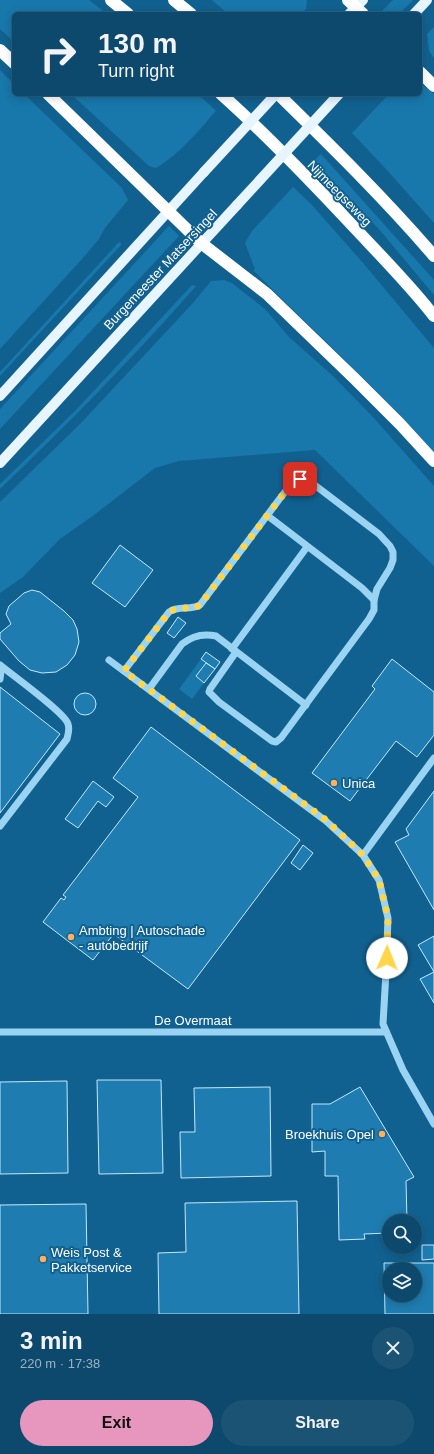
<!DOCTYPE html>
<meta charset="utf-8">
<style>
body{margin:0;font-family:Helvetica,sans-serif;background:#1b5374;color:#f1f3f6;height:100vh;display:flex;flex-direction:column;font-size:15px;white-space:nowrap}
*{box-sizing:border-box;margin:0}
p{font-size:13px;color:#9ab2c2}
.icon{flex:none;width:22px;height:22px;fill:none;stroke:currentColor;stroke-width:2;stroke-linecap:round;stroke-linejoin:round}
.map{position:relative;height:1314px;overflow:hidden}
.panel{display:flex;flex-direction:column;background:#0d496c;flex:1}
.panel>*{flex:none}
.top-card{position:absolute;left:12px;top:12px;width:410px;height:84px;border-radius:6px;box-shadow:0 2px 10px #0003,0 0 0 1px #2d617f;background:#0d496c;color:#f1f3f6;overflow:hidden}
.fabs{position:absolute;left:382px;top:1214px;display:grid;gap:8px}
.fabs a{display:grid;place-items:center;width:40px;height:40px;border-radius:50%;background:#0d496c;box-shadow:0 2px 10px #0003,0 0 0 1px #2d617f;font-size:20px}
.pin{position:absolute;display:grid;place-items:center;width:34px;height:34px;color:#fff;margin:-17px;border-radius:8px;box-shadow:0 2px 6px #0006}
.me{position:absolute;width:44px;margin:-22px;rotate:1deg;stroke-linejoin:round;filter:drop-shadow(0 0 3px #0008)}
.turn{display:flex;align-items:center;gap:14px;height:84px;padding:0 20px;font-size:18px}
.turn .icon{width:52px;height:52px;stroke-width:2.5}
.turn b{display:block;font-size:28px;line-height:34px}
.round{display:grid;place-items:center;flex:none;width:42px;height:42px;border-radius:21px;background:#1b5374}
.headline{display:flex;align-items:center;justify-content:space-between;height:68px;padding:0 20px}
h1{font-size:24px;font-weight:700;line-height:30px}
.cta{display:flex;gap:8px;margin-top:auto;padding:8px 20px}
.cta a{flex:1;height:46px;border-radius:24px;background:#e797bd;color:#111;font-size:16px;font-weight:700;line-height:46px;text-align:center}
.cta a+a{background:#1b5374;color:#f1f3f6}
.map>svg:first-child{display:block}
.green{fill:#1877ab}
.building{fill:#1e7cb0;stroke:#c3e9fd;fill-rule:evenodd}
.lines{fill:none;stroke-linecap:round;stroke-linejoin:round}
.minor{stroke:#9bd4f3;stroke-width:7}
.major{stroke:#e7f5ff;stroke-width:10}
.highway{stroke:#fff;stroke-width:12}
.major-bridge{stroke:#e7f5ff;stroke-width:10}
.route{stroke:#ffd54a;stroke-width:7;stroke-dasharray:0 12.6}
.poi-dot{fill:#ffb05d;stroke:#116190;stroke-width:1.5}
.labels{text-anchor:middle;stroke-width:4;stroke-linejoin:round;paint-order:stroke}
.street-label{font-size:13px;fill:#fff;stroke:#116190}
.poi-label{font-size:13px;fill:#fff;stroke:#116190;text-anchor:start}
</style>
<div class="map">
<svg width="434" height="1314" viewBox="0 0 434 1314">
<rect width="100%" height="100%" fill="#116190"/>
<!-- green -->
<g class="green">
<polygon points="0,0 89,0 107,14 14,14 14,42 0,29"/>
<polygon points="212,0 307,0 306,9 301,14 228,14"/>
<polygon points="393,0 413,0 399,14 382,14 380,13"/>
<polygon points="434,27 434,58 429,51 427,34"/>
<polygon points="0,70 14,84 14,94 24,94 122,188 128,200 105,228 99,239 82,259 0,349"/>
<polygon points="420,84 424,86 434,94 434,223 386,169 352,133 389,94 420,94"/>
<path d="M71,94h127l18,17c-18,20 -36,43 -60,57l-7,-2z"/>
<polygon points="321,154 434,280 434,295 378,228 311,163"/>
<path d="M293,187l18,17 53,60 70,84v104c-57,-64 -121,-121 -181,-182l2,-1 -10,-26 7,-12z"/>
<polygon points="169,226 179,236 0,429 0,409"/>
<polygon points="119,242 121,243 121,245 0,376 0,372"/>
<polygon points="224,280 232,283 265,309 289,337 332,375 373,417 434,486 434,566 315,450 179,461 155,468 94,515 60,539 23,577 0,593 0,502 81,423 193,303 211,281"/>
<path d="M192,285l4,1c-62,71 -128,138 -196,203v-5l76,-74z"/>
<polygon points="201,659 206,663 196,676 204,683 192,699 179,689"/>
</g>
<!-- building -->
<g class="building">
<polygon points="120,545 153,570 125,607 92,583"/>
<polygon points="32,590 40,592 64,611 73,620 77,629 79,642 75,655 67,665 56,672 42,673 30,670 19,661 0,639 0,633 11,624 6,614 9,606 24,593"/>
<polygon points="178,617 186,623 174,638 167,633"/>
<polygon points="206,652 220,662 215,669 201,659"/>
<polygon points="392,659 434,692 434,735 417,757 396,741 350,801 312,773 375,689 372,686"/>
<polygon points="206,663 215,669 204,683 196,676"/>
<polygon points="0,687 60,734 0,813"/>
<circle cx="85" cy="704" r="11"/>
<polygon points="151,727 300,840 188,989 111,932 110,934 112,936 93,960 43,922 61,898 64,900 66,897 63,895 138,797 113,778"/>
<polygon points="93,781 114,797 106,807 98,801 78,828 65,819"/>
<polygon points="434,791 434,910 395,842 409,835 406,829"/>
<polygon points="303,845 313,853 300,870 291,863"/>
<polygon points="434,936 434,1003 420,979 434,972 418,945"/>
<polygon points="97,1080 161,1080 163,1173 99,1174"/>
<polygon points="67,1081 68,1173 0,1174 0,1082"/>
<polygon points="270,1087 271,1176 181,1178 180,1132 195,1132 194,1088"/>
<polygon points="360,1087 414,1177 406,1181 407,1221 389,1221 389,1233 364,1234 365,1239 339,1240 338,1176 325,1176 325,1151 312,1152 312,1104 330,1104"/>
<polygon points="297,1201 299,1314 159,1314 158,1253 186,1252 185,1203"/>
<polygon points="86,1204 88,1314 0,1314 0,1205"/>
<polygon points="422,1245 434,1245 434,1259 422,1260"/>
<path d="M384,1263h50v51h-49zM389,1269h26v26h-26z"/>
</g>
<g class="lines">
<!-- minor -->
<g class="minor">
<polyline points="268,516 362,588 374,600"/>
<polyline points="232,649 307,547"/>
<polyline points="109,660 326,821 363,855 379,880 388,918 386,972 383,1024 403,1070 434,1124"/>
<path d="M0,665c12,10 65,48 68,59 2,5 0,10 -1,15l-67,87"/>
<polyline points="0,668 1,671 0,679"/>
<path d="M124,671l45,-59c10,-7 21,-1 31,-7l81,-108c5,-6 14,-20 23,-18 3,0 6,2 8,4l67,51 11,12 3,6v8l-3,8 -13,21 -3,11v10l-5,9 -88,119 -5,4 -4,-1 -53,-39 -10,-10 1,-3 26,-37"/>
<path d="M149,689l33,-45c10,-8 21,-11 34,-8l90,69"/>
<polyline points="363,855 434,758"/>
<polyline points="0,1032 386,1032"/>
</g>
<!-- major -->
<g class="major">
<polyline points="349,14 363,0"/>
<polyline points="414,14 427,0"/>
<polyline points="0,396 204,172"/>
<polyline points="0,463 237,205"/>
</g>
<!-- highway -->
<g class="highway">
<polyline points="111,0 128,14"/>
<polyline points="174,0 191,14"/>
<polyline points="348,0 363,14"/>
<polyline points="0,50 14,63"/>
<polyline points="420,72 434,86"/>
<polyline points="48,94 201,243 267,294 355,379 400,424 434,461"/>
<path d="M221,94c46,41 89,86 131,131 28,30 57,59 82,91"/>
<path d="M278,94c54,53 107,105 156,162"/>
</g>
<!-- major-bridge -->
<g class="major-bridge">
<polyline points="204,172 276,94"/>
<polyline points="237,205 339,94"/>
</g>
</g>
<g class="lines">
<!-- route -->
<path class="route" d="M300,479l-10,8 -9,10 -81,108c-10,6 -21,0 -31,7l-45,59 202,149 37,35 16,25 9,38 -1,40"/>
</g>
<!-- markers -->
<g class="poi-dot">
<circle cx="334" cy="783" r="4"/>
<circle cx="71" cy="937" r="4"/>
<circle cx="382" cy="1134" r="4"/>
<circle cx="43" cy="1259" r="4"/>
</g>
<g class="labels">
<!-- street labels -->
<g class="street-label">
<text transform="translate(340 193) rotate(46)" y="5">Nijmeegseweg</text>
<text transform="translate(160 269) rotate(-47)" y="5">Burgemeester Matsersingel</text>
<text x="193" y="1025">De Overmaat</text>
</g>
<!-- poi labels -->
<g class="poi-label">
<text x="342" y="788">Unica</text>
<text x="79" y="935">Ambting | Autoschade<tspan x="79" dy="15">- autobedrijf</tspan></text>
<text x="374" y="1139" text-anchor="end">Broekhuis Opel</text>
<text x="51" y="1257">Weis Post &amp;<tspan x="51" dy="15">Pakketservice</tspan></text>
</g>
</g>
</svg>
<div class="fabs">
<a><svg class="icon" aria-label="search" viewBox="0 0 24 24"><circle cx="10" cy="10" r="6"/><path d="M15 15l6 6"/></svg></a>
<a><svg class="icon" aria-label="layers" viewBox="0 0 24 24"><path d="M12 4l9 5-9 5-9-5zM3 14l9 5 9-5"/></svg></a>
</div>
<div class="pin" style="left:300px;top:479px;background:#d93025"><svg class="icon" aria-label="arrive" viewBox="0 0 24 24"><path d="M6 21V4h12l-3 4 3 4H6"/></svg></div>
<svg class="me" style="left:387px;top:958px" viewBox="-20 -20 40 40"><circle r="19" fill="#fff"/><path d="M0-13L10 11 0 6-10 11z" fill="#ffd54a"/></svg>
<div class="top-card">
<div class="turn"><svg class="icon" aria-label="right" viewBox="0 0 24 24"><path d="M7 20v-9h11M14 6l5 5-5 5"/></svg><div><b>130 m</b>Turn right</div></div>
</div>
</div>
<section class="panel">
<div class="headline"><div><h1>3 min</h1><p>220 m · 17:38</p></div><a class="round"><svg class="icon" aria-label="close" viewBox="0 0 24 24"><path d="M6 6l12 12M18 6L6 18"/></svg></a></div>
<div class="cta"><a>Exit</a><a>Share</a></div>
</section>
